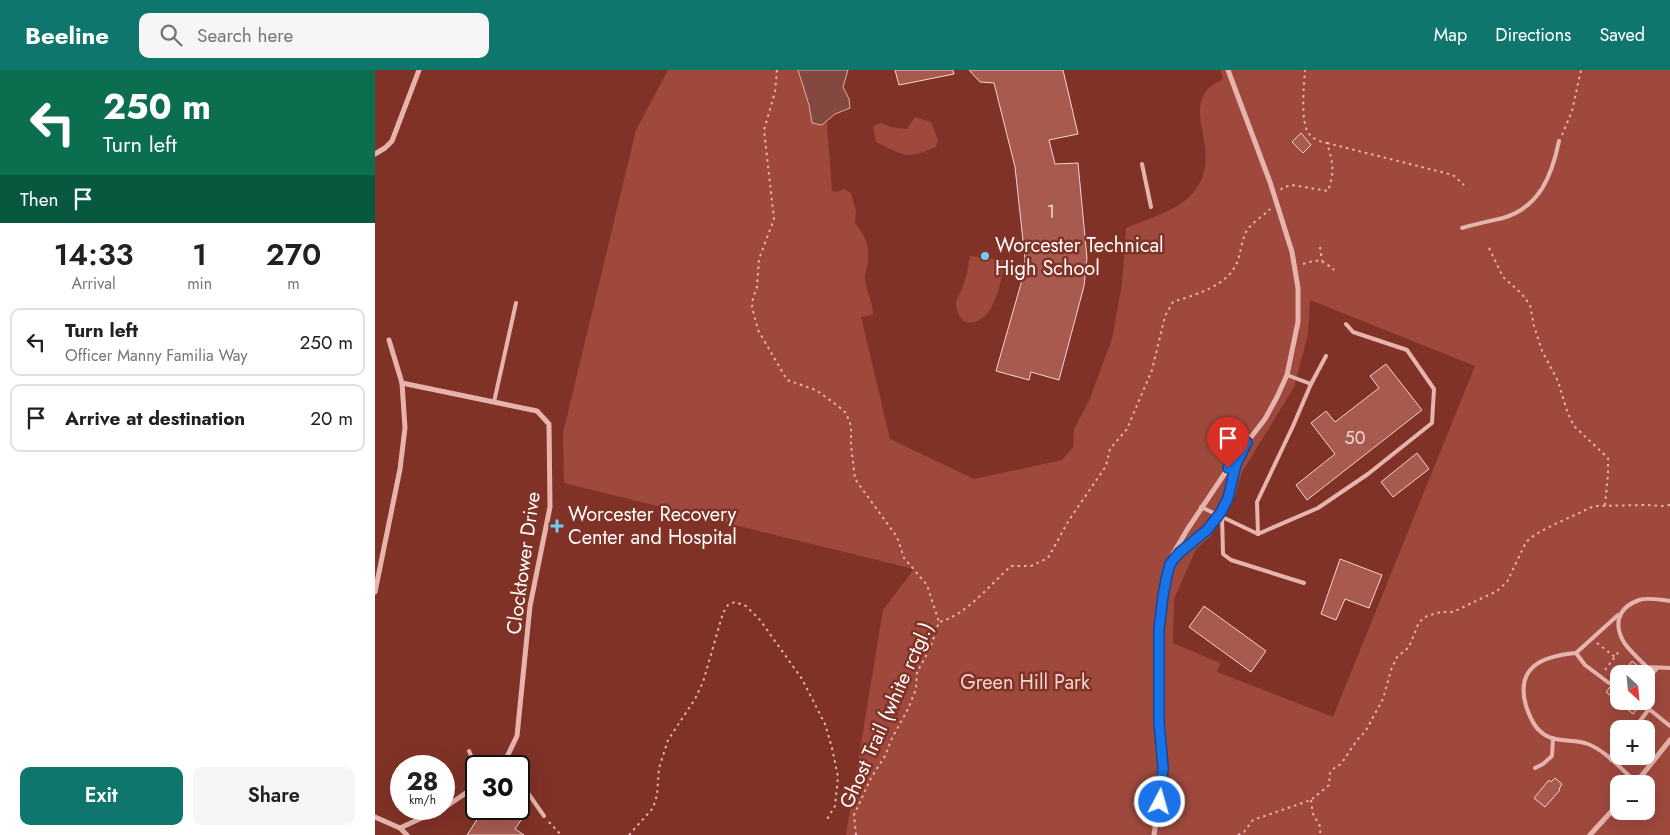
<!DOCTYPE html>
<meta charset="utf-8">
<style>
body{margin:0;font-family:Jost,sans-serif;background:#f6f6f6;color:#202124;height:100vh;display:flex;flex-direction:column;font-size:19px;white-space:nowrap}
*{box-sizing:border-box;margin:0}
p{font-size:16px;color:#757577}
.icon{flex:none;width:28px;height:28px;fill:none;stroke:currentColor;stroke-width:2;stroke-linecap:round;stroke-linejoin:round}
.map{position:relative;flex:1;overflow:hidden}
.drawer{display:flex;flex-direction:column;background:#fff;width:375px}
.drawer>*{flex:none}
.banner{background:#0b6e4f;color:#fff;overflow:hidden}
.needle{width:32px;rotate:154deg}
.tools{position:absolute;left:1235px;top:595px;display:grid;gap:10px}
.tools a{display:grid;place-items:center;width:45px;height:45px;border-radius:10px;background:#fff;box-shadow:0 5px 20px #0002;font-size:25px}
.speed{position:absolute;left:15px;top:685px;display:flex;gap:10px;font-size:25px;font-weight:700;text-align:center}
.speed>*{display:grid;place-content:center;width:65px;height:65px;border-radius:50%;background:#fff;box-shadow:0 5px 20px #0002;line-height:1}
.speed small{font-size:12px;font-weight:400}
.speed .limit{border:2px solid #111;border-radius:8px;background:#fff;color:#111}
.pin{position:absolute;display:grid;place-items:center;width:42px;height:42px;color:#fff;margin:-51px -21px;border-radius:50% 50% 50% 0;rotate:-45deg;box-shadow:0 0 5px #0007}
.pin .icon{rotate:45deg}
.me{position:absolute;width:55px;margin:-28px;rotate:6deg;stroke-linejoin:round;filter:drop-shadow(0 0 4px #0008)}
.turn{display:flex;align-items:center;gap:18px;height:105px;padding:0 20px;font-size:22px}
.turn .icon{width:65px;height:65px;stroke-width:2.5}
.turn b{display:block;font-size:35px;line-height:42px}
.then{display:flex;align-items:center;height:48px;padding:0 20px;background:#0003;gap:10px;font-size:19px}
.eta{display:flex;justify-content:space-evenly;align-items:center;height:85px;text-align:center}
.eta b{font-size:30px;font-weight:600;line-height:35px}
.cta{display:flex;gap:10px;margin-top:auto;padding:10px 20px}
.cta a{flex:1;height:58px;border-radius:10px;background:#0f766e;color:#fff;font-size:20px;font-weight:600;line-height:58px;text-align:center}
.cta a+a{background:#f6f6f6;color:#202124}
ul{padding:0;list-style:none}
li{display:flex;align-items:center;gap:15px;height:68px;margin:0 10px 8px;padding:0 10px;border:2px solid #e0e0e0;border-radius:10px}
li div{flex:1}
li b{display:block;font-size:19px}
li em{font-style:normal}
header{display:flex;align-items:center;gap:30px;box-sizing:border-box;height:70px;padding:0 25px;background:#0f766e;color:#fff}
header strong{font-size:24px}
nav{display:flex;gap:28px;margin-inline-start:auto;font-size:18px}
.search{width:350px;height:45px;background:#f6f6f6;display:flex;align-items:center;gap:12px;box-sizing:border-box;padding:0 18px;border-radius:10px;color:#757577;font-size:19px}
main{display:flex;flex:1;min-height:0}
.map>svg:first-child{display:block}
.green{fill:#9f493d;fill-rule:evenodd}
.water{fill:#834940;stroke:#e7a9a1}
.building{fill:#a95a4e;stroke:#f5d5d0}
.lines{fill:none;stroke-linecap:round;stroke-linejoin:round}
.path{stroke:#e6b4ad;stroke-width:2;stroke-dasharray:2.5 4;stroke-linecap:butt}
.lane{stroke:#e6b4ad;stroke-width:4}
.street{stroke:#e6b4ad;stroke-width:5}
.route-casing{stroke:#114b97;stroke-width:12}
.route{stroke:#1a73e8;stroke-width:9}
.poi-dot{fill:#72ccef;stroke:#813226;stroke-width:2}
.labels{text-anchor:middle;stroke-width:5;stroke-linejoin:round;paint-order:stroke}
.number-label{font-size:18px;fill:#ead6d3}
.poi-label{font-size:20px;fill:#fff;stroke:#813226;text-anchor:start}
.street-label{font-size:20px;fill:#fff;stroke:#813226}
.park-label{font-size:20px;fill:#f5d5d0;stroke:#813226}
</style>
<header>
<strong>Beeline</strong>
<div class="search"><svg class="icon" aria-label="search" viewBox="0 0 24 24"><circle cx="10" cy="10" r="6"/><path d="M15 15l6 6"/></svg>Search here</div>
<nav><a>Map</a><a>Directions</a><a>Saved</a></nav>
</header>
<main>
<section class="drawer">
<div class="banner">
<div class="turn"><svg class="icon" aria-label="left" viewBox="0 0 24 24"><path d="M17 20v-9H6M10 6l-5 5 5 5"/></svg><div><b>250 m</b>Turn left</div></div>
<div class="then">Then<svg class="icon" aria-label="arrive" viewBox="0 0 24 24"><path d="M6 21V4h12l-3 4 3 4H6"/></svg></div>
</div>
<div class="eta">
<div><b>14:33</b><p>Arrival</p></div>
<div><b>1</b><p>min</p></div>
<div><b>270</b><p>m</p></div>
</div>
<ul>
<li><svg class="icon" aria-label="left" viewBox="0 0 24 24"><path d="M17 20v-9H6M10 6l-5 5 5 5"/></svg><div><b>Turn left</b><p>Officer Manny Familia Way</p></div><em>250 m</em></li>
<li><svg class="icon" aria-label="arrive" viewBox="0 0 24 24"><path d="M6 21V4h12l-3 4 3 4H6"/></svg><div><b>Arrive at destination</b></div><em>20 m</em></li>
</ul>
<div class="cta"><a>Exit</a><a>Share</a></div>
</section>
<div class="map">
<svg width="1295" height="765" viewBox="0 0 1295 765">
<rect width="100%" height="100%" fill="#813226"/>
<!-- green -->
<g class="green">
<path d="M293,0h155l9,121 5,1 7,-3 7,4 5,18 -1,12c11,14 14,22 13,40 -1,6 -4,10 -3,16 1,12 8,23 8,35l-5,2 -7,1 29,122 84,40 88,-19 11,-13 1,-18 15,-28 23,-62 10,-55 4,-56c21,-9 49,-16 65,-33 34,-37 -4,-75 14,-102 4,-7 11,-10 18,-14l-3,-9h450v765h-824l37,-225 31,-41 -350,-86 -1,-50 73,-303zM935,230l165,66 -142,351 -116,-45 3,-9 -47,-20 1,-44 22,-50 15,-13 24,-40 7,-24 52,-85 14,-53zM1244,604h27v27h-27zM1244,659h27v27h-27zM1244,714h27v27h-27z"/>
<path d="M540,47l16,5 7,18 -2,7c-31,13 -30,9 -60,-5l-3,-16 8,-3 10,4 16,2z"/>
<path d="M595,186l33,4 1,4c-3,17 -9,54 -30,58 -3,1 -8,0 -11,-1 -14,-21 -3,-22 2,-41 3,-8 3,-16 5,-24z"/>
</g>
<!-- water -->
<polygon class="water" points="423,0 473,0 468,17 474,29 475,38 460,44 447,55 437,53 434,35"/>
<!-- building -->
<g class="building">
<polygon points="520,0 578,0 579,4 524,15"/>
<polygon points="594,0 688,0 703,64 674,70 680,94 703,93 712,188 709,216 684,310 656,302 654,310 621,301 649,203 650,189 640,97 619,13 605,12"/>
<polygon points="926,63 936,75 928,83 917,72"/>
<polygon points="1011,294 1047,340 932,430 921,415 960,384 936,353 951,341 960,352 1004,318 995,306"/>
<polygon points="1042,383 1054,399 1018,427 1006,412"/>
<polygon points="965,489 1007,505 994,538 970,529 961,550 946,544"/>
<polygon points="829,536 891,581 876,602 814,557"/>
<polygon points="1257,591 1273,604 1247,604"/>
<polygon points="1244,605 1244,631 1268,631 1258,644 1231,622"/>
<polygon points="1180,708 1187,714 1184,719 1185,720 1170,737 1159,728 1174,710 1176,712"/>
<polygon points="109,739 144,739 151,743 140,759 149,765 92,765"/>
</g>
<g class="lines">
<!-- path -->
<g class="path">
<polyline points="402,0 400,22 389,60 399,149 384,189 382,217 378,228 377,237 383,260 412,310 441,320 463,336 471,343 476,356 476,375 480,409 522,467 529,488 552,515 564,552"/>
<polyline points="1187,65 1197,41 1206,0"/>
<polyline points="952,73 1078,105 1089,115"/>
<path d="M906,120l1,-2 10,-3 36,6c7,-20 5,-28 -1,-48 -6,-1 -14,-4 -18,-9 -9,-12 -5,-49 -4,-64"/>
<polyline points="945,177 947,191"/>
<polyline points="1114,178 1128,207 1146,223 1155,235 1159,256 1167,281 1183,311 1192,341 1199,356 1233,388 1233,404 1230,436"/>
<path d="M928,194c16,-5 18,-5 31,6"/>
<polyline points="1222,573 1240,587"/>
<polyline points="1230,600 1245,580"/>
<path d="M936,730c1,5 1,12 3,16 4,7 9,11 5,19"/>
<polyline points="174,752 186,765"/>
<polyline points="254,765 278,738 282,725 284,698 293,670 320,629 328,612 348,543 353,535 360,532 371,536 385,550 427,609 450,654 457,678 463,707 460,736 451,751"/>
<path d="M481,765l-2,-20 17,-37 14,-22 7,-18 16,-29 8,-20 1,-17 13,-23 9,-27c26,-6 52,-38 72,-56h20l17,-8 21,-38 37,-54 4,-17 17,-20 25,-59 13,-54 8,-14c24,-8 56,-16 65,-42 3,-10 4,-21 9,-30 6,-8 16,-14 23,-21"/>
<polyline points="863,765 869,762 878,750 936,730 954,715 955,703 958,699 966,694 982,670 990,662 1008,629 1016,600 1022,587 1034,577 1044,552 1052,546 1066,542 1078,542 1122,521 1132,512 1151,472 1161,464 1178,455 1219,436 1272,435 1288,436 1295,435"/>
</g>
<!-- lane -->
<g class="lane">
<polyline points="767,94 776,137"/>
<path d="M1087,158c14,-4 28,-7 41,-10 37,-11 49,-43 56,-77"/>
<polyline points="912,305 936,314"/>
<polyline points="119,332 141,233"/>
<polyline points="826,437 883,464 943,438 993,404 1057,353 1059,319 1032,280 978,262 971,254"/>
<polyline points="847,445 848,484 856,490 929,513"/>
<polyline points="883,464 882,432 918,356 936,314 951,286"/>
<path d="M1295,531c-10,-1 -22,-4 -31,-1 -22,8 -26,25 -14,44 6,8 15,16 22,23l23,1"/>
<polyline points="1201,583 1243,545"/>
<polyline points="1271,612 1282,598"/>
<path d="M1234,613l-24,-18 -9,-12c-34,3 -61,14 -50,53 3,9 7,20 15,26 13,12 33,6 47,12 18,7 34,26 48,38"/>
<polyline points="1271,617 1276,623 1274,639"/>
<polyline points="1259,659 1274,639 1295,656"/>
<polyline points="94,681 101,697"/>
<polyline points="1236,690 1244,679"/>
<polyline points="1160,698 1168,694 1177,686 1178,668"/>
<polyline points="144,718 153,723 169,746"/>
</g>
<!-- street -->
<g class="street">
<polyline points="0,84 10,78 17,71 44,0"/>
<polyline points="27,313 162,341 174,354 175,437 155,536 142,666 130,691 124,696"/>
<path d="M798,491c11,-15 28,-23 40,-37 18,-21 16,-44 26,-68"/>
<polyline points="0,522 25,399 30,358 27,313 14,270"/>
<polyline points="1260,714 1295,670"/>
<polyline points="69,738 101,716"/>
<polyline points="0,747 25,758 32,765"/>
<polyline points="25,758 66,739"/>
<polyline points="779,765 788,708 784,651 785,559 792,505 798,484 812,460 862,385 890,349 902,327 912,305 923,252 923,218 917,182 895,112 853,0"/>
<polyline points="1215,765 1244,733"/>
</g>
</g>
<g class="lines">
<!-- route casing -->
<g class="route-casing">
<polyline id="route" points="785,732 788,698 784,651 784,559 788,526 792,505 795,494 804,483 832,460 846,442 853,428 861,394 872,372 853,398"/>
</g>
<!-- route -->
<use href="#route" class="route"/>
</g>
<!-- markers -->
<g class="poi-dot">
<circle cx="610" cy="186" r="5"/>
<path d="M179.5 448.5h5v5h5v5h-5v5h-5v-5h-5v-5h5z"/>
</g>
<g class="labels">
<!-- number labels -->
<g class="number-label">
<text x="676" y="148">1</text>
<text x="980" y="374">50</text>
</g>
<!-- poi labels -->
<g class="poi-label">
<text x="620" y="182">Worcester Technical<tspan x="620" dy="23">High School</tspan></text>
<text x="193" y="451">Worcester Recovery<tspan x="193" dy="23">Center and Hospital</tspan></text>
</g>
<!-- street labels -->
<g class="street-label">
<text transform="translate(148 493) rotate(-82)" y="7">Clocktower Drive</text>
<text transform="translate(511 645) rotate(-66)" y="7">Ghost Trail (white rctgl.)</text>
</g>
<!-- park labels -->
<g class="park-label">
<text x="650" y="619">Green Hill Park</text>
</g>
</g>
</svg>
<div class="tools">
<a><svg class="needle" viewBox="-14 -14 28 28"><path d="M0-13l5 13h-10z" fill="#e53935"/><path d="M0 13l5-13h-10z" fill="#757577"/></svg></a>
<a>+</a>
<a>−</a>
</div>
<div class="speed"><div>28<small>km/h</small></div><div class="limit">30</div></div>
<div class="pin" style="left:853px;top:398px;background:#d93025"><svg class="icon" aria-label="arrive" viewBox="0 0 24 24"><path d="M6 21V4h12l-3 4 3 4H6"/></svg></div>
<svg class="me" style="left:785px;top:732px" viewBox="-20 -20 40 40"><circle r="17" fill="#1a73e8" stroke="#fff" stroke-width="3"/><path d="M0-11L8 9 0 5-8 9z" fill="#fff"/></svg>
</div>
</main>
